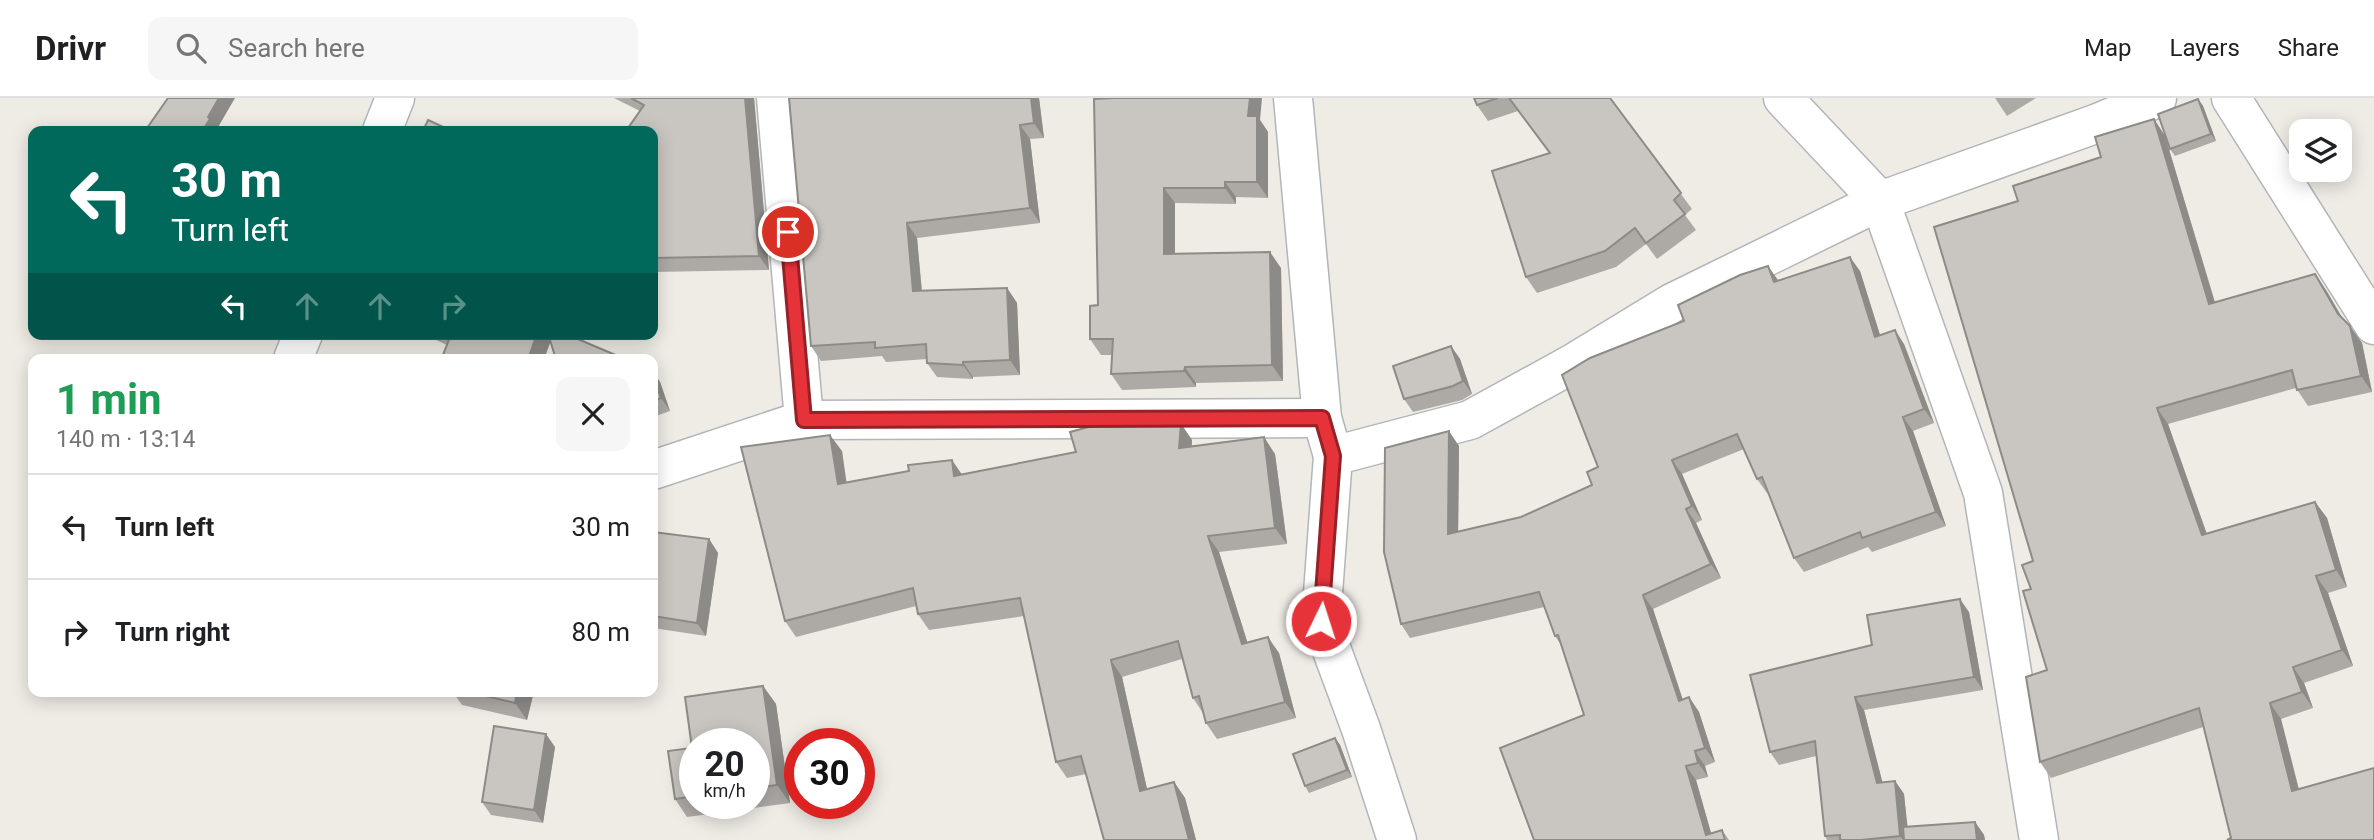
<!DOCTYPE html>
<meta charset="utf-8">
<style>
body{margin:0;font-family:Roboto,sans-serif;background:#f6f6f6;color:#202124;height:100vh;display:flex;flex-direction:column;font-size:26px;white-space:nowrap}
*{box-sizing:border-box;margin:0}
p{font-size:23px;color:#757577}
.icon{flex:none;width:38px;height:38px;fill:none;stroke:currentColor;stroke-width:2;stroke-linecap:round;stroke-linejoin:round}
.map{position:relative;flex:1;overflow:hidden}
.panel{position:absolute;left:28px;top:256px;width:630px;height:343px;display:flex;flex-direction:column;background:#fff;border-radius:14px;box-shadow:0 4px 18px #0003}
.panel>*{flex:none}
.hud{position:absolute;left:28px;top:28px;width:630px;height:214px;border-radius:14px;box-shadow:0 4px 18px #0003;background:#00695c;color:#fff;overflow:hidden}
.tools{position:absolute;left:2289px;top:21px;display:grid;gap:14px}
.tools a{display:grid;place-items:center;width:63px;height:63px;border-radius:14px;background:#fff;box-shadow:0 4px 18px #0003;font-size:35px}
.speed{position:absolute;left:679px;top:630px;display:flex;gap:14px;font-size:35px;font-weight:700;text-align:center}
.speed>*{display:grid;place-content:center;width:91px;height:91px;border-radius:50%;background:#fff;box-shadow:0 4px 18px #0003;line-height:1}
.speed small{font-size:18px;font-weight:400}
.speed .limit{border:10px solid #d22;background:#fff;color:#111}
.pin{position:absolute;display:grid;place-items:center;width:60px;height:60px;color:#fff;margin:-30px;border:4px solid #fff;border-radius:50%;box-shadow:0 2px 7px #0007}
.me{position:absolute;width:77px;margin:-38px;rotate:4deg;stroke-linejoin:round;filter:drop-shadow(0 0 5px #0008)}
.turn{display:flex;align-items:center;gap:24px;height:147px;padding:0 28px;font-size:32px}
.turn .icon{width:91px;height:91px;stroke-width:2.5}
.turn b{display:block;font-size:49px;line-height:60px}
.lanes{display:flex;align-items:center;height:66px;padding:0 28px;background:#0003;justify-content:center;gap:35px;direction:ltr}
.lanes .off{opacity:.35}
.round{display:grid;place-items:center;flex:none;width:74px;height:74px;border-radius:14px;background:#f6f6f6}
.headline{display:flex;align-items:center;justify-content:space-between;height:119px;padding:0 28px}
h1{font-size:42px;font-weight:700;line-height:52px;color:#1e9e55}
ul{padding:0;list-style:none}
li{display:flex;align-items:center;gap:21px;height:105px;padding:0 28px;border-top:2px solid #e0e0e0}
li div{flex:1}
li b{display:block;font-size:26px}
li em{font-style:normal}
header{display:flex;align-items:center;gap:42px;box-sizing:border-box;height:98px;padding:0 35px;background:#fff;border-bottom:2px solid #e0e0e0}
header strong{font-size:33px}
nav{display:flex;gap:38px;margin-inline-start:auto;font-size:24px}
.search{width:490px;height:63px;background:#f6f6f6;display:flex;align-items:center;gap:18px;box-sizing:border-box;padding:0 24px;border-radius:14px;color:#757577;font-size:26px}
.map>svg:first-child{display:block}
.lines{fill:none;stroke-linecap:round;stroke-linejoin:round}
.minor-casing{stroke:#b2b6b9;stroke-width:41}
.minor{stroke:#fff;stroke-width:38}
.wall{fill:#adaaa6;fill-rule:evenodd}
.shaded-wall{fill:#8d8b87}
.building{fill:#c9c6c1;stroke:#8d8b87;stroke-width:2}
.route-casing{stroke:#962126;stroke-width:18}
.route{stroke:#e6333a;stroke-width:12}
</style>
<header>
<strong>Drivr</strong>
<div class="search"><svg class="icon" aria-label="search" viewBox="0 0 24 24"><circle cx="10" cy="10" r="6"/><path d="M15 15l6 6"/></svg>Search here</div>
<nav><a>Map</a><a>Layers</a><a>Share</a></nav>
</header>
<div class="map">
<svg width="2374" height="742" viewBox="0 0 2374 742">
<rect width="100%" height="100%" fill="#efebe5"/>
<g class="lines">
<!-- minor casing -->
<g class="minor-casing">
<g id="minor">
<polyline points="776,0 804,322"/>
<polyline points="1293,0 1322,320 1333,358 1321,523 1361,631 1397,742"/>
<polyline points="1783,0 1880,103 1983,395 2039,742"/>
<polyline points="2231,0 2374,227"/>
<polyline points="382,33 395,0"/>
<polyline points="293,261 303,236"/>
<polyline points="1333,358 1470,322 1572,266 1672,205 1880,103 2098,25 2157,0"/>
<polyline points="653,372 804,322 1322,320"/>
</g>
</g>
<!-- minor -->
<use href="#minor" class="minor"/>
</g>
<!-- wall -->
<g class="wall">
<polygon points="614,0 754,0 769,172 653,174 653,33 640,13"/>
<polygon points="789,0 1039,0 1044,40 1030,41 1040,125 917,140 922,193 1007,190 1017,205 1020,277 973,279 973,281 937,279 927,265 927,261 886,264 882,258 821,263 811,248"/>
<polygon points="1474,0 1610,0 1692,111 1685,117 1696,132 1657,161 1646,146 1616,169 1537,195 1526,179 1549,55 1518,13 1488,23 1477,7"/>
<polygon points="1995,0 2036,0 2007,18"/>
<polygon points="1094,1 1260,22 1268,34 1268,100 1236,99 1236,106 1175,105 1175,156 1281,170 1283,283 1196,285 1196,289 1122,292 1111,276 1112,257 1101,257 1090,241 1098,207"/>
<polygon points="2198,1 2203,8 2216,43 2175,58 2170,51"/>
<polygon points="2154,21 2165,38 2215,204 2326,192 2343,221 2362,245 2372,294 2308,308 2296,290 2168,326 2207,436 2315,404 2327,420 2347,489 2328,495 2353,568 2304,585 2313,610 2281,621 2299,691 2231,740 2203,629 2051,680 2040,664 2047,572 2031,491 2033,463 2018,103 2101,59"/>
<polygon points="1860,173 1880,237 1904,246 1934,325 1913,333 1946,428 1872,454 1868,449 1804,474 1794,460 1768,395 1767,395 1757,381 1744,351 1682,376 1702,422 1696,425 1721,480 1653,511 1683,602 1689,599 1699,614 1715,664 1705,668 1708,679 1696,682 1711,735 1722,732 1729,742 1534,742 1584,617 1561,547 1555,538 1544,509 1410,540 1401,526 1459,348 1458,433 1521,419 1592,387 1598,369 1684,223 1778,182"/>
<polygon points="423,236 566,236 550,244 544,261 444,261 445,259 443,257 447,247"/>
<polygon points="1451,248 1460,261 1472,296 1462,302 1413,314 1404,301"/>
<polygon points="653,274 660,284 670,313 653,319"/>
<polygon points="1181,326 1192,342 1192,349 1275,356 1287,446 1219,454 1247,544 1279,555 1296,620 1217,641 1206,625 1203,615 1193,600 1182,561 1122,579 1147,691 1174,684 1185,700 1196,742 1104,742 1086,676 1067,680 1056,664 1024,518 929,532 918,516 916,508 796,539 785,523 842,353 846,384 962,376 1076,354"/>
<polygon points="653,434 709,441 718,455 706,538 653,530"/>
<polygon points="1969,514 1983,592 1864,612 1882,684 1895,683 1904,696 1907,729 1975,724 1984,737 1985,742 1827,742 1825,738 1816,658 1779,667 1770,654"/>
<path d="M763,588l13,18 14,99 -103,14 -12,-18 -7,-48 24,-3 -7,-51zM695,646h59v59h-59z"/>
<polygon points="452,593 534,593 527,622 462,607"/>
<polygon points="1335,640 1340,647 1352,679 1309,695 1305,688"/>
<polygon points="555,649 543,725 491,717 482,704"/>
</g>
<!-- shaded-wall -->
<g class="shaded-wall">
<polygon points="219,0 235,0 217,31 219,33 202,33 208,19"/>
<polygon points="745,0 754,0 769,172 759,158"/>
<polygon points="1031,0 1039,0 1044,40 1034,25"/>
<polygon points="1250,0 1262,0 1260,22 1268,34 1268,100 1257,84 1248,18"/>
<polygon points="2198,1 2203,8 2216,43 2211,36"/>
<polygon points="2154,21 2165,38 2220,222 2209,206"/>
<polygon points="1020,27 1030,41 1040,125 1030,110"/>
<polygon points="1225,84 1236,99 1236,106 1225,90"/>
<polygon points="1164,90 1175,105 1175,172 1164,156"/>
<polygon points="907,125 917,140 923,208 913,193"/>
<polygon points="1270,154 1281,170 1283,283 1272,267"/>
<polygon points="1850,159 1860,173 1885,253 1875,239"/>
<polygon points="1768,168 1778,182 1774,184"/>
<polygon points="2315,176 2326,192 2349,232 2338,216"/>
<polygon points="1007,190 1017,205 1020,277 1010,262"/>
<polygon points="2350,228 2362,245 2372,294 2361,278"/>
<polygon points="1895,232 1904,246 1934,325 1924,311"/>
<polygon points="537,236 549,236 552,240 544,261 528,261"/>
<polygon points="1451,248 1460,261 1472,296 1463,283"/>
<polygon points="963,264 973,279 973,281 963,267"/>
<polygon points="1185,269 1196,285 1196,289 1184,273"/>
<polygon points="653,274 660,284 670,313 661,300"/>
<polygon points="2157,310 2168,326 2213,454 2202,437"/>
<polygon points="1903,319 1913,333 1946,428 1936,414"/>
<polygon points="1181,326 1192,342 1190,366 1179,350"/>
<polygon points="1449,333 1459,348 1458,450 1448,436"/>
<polygon points="830,337 842,353 849,402 838,386"/>
<polygon points="1264,339 1275,356 1287,446 1275,430"/>
<polygon points="952,362 963,378 954,378"/>
<polygon points="1672,362 1682,376 1702,422 1692,408"/>
<polygon points="2315,404 2327,420 2347,489 2336,472"/>
<polygon points="1686,411 1696,425 1721,480 1711,466"/>
<polygon points="1208,438 1219,454 1253,562 1242,546"/>
<polygon points="709,441 718,455 706,538 697,525"/>
<polygon points="2316,478 2328,495 2353,568 2342,552"/>
<polygon points="1643,497 1653,511 1684,606 1679,603 1675,591"/>
<polygon points="1960,501 1969,514 1983,592 1974,579"/>
<polygon points="1268,539 1279,555 1296,620 1285,604"/>
<polygon points="1111,562 1122,579 1151,709 1140,693"/>
<polygon points="2293,569 2304,585 2313,610 2302,594"/>
<polygon points="763,588 776,606 790,705 777,687"/>
<polygon points="517,593 534,593 527,622 515,605"/>
<polygon points="1689,599 1699,614 1715,664 1705,650"/>
<polygon points="1855,599 1864,612 1886,698 1877,685"/>
<polygon points="2270,605 2281,621 2303,709 2292,693"/>
<polygon points="546,636 555,649 543,725 534,712"/>
<polygon points="1335,640 1340,647 1352,679 1347,672"/>
<polygon points="1695,653 1705,668 1708,679 1698,665"/>
<polygon points="1686,668 1696,682 1713,742 1706,737"/>
<polygon points="1895,683 1904,696 1909,742 1903,742 1900,738"/>
<polygon points="1174,684 1185,700 1196,742 1189,742"/>
<polygon points="1975,724 1984,737 1985,742 1977,742"/>
</g>
<!-- building -->
<g class="building">
<polygon points="168,0 219,0 208,19 210,21 202,33 145,33"/>
<polygon points="631,0 745,0 759,158 653,160 653,33 626,33 644,7"/>
<polygon points="789,0 1031,0 1034,25 1020,27 1030,110 907,125 913,193 1007,190 1010,262 963,264 963,267 927,265 926,246 875,250 875,244 811,248"/>
<polygon points="1114,0 1250,0 1248,18 1257,18 1257,84 1225,84 1225,90 1164,90 1164,156 1270,154 1272,267 1185,269 1184,273 1111,276 1113,241 1090,241 1090,208 1098,207 1094,1"/>
<polygon points="1474,0 1498,0 1477,7"/>
<polygon points="1509,0 1610,0 1681,95 1674,102 1685,116 1646,145 1635,130 1605,153 1526,179 1492,73 1550,55"/>
<polygon points="2198,1 2211,36 2170,51 2158,16"/>
<polygon points="2154,21 2209,206 2315,176 2338,216 2350,228 2361,278 2297,292 2292,272 2157,310 2202,437 2315,404 2336,472 2316,478 2342,552 2293,569 2302,594 2270,605 2292,693 2374,670 2374,742 2227,742 2231,740 2199,610 2040,664 2026,579 2047,572 2023,493 2031,491 2022,467 2033,463 1934,129 2018,103 2013,88 2101,59 2095,39"/>
<polygon points="428,22 452,33 423,33"/>
<polygon points="1850,159 1875,239 1895,232 1924,311 1903,319 1936,414 1862,440 1860,434 1794,460 1762,379 1757,381 1737,336 1672,362 1692,408 1686,411 1711,466 1643,497 1675,591 1679,603 1689,599 1705,650 1695,653 1698,665 1686,668 1706,737 1722,732 1725,742 1534,742 1500,650 1584,617 1558,537 1555,538 1539,494 1401,526 1384,454 1385,350 1449,333 1448,436 1521,419 1592,387 1587,374 1598,369 1562,277 1590,260 1684,223 1678,207 1740,177 1768,168 1774,184"/>
<polygon points="444,236 537,236 528,261 444,261 445,258 443,257 450,239"/>
<polygon points="548,236 566,236 625,261 556,261"/>
<polygon points="1451,248 1463,283 1453,288 1404,301 1393,268"/>
<polygon points="653,277 661,300 653,303"/>
<polygon points="1181,326 1179,350 1264,339 1275,430 1208,438 1242,546 1268,539 1285,604 1206,625 1199,598 1193,600 1178,543 1111,562 1140,693 1174,684 1189,742 1104,742 1081,658 1056,664 1020,500 918,516 913,490 785,523 741,349 830,337 838,386 909,373 908,367 952,362 954,378 1076,354 1070,334 1096,327"/>
<polygon points="653,434 709,441 697,525 653,518"/>
<polygon points="1960,501 1974,579 1855,599 1877,685 1895,683 1900,738 1861,742 1840,742 1840,737 1825,738 1815,643 1770,654 1750,577 1872,547 1867,517"/>
<polygon points="763,588 777,687 754,690 754,646 695,646 695,698 675,701 668,653 692,650 685,599"/>
<polygon points="465,593 517,593 515,605"/>
<polygon points="494,628 546,636 534,712 482,704"/>
<polygon points="1335,640 1347,672 1305,688 1293,656"/>
<polygon points="1975,724 1977,742 1904,742 1903,729"/>
</g>
<g class="lines">
<!-- route casing -->
<g class="route-casing">
<polyline id="route" points="788,134 804,322 1322,320 1333,358 1321,523"/>
</g>
<!-- route -->
<use href="#route" class="route"/>
</g>
</svg>
<div class="tools">
<a><svg class="icon" aria-label="layers" viewBox="0 0 24 24"><path d="M12 4l9 5-9 5-9-5zM3 14l9 5 9-5"/></svg></a>
</div>
<div class="speed"><div>20<small>km/h</small></div><div class="limit">30</div></div>
<div class="pin" style="left:788px;top:134px;background:#d93025"><svg class="icon" aria-label="arrive" viewBox="0 0 24 24"><path d="M6 21V4h12l-3 4 3 4H6"/></svg></div>
<svg class="me" style="left:1321px;top:523px" viewBox="-20 -20 40 40"><circle r="17" fill="#e6333a" stroke="#fff" stroke-width="3"/><path d="M0-11L8 9 0 5-8 9z" fill="#fff"/></svg>
<div class="hud">
<div class="turn"><svg class="icon" aria-label="left" viewBox="0 0 24 24"><path d="M17 20v-9H6M10 6l-5 5 5 5"/></svg><div><b>30 m</b>Turn left</div></div>
<div class="lanes"><svg class="icon" aria-label="left" viewBox="0 0 24 24"><path d="M17 20v-9H6M10 6l-5 5 5 5"/></svg><svg class="icon off" aria-label="ahead" viewBox="0 0 24 24"><path d="M12 20V5M6 11l6-6 6 6"/></svg><svg class="icon off" aria-label="ahead" viewBox="0 0 24 24"><path d="M12 20V5M6 11l6-6 6 6"/></svg><svg class="icon off" aria-label="right" viewBox="0 0 24 24"><path d="M7 20v-9h11M14 6l5 5-5 5"/></svg></div>
</div>
<section class="panel">
<div class="headline"><div><h1>1 min</h1><p>140 m · 13:14</p></div><a class="round"><svg class="icon" aria-label="close" viewBox="0 0 24 24"><path d="M6 6l12 12M18 6L6 18"/></svg></a></div>
<ul>
<li><svg class="icon" aria-label="left" viewBox="0 0 24 24"><path d="M17 20v-9H6M10 6l-5 5 5 5"/></svg><div><b>Turn left</b></div><em>30 m</em></li>
<li><svg class="icon" aria-label="right" viewBox="0 0 24 24"><path d="M7 20v-9h11M14 6l5 5-5 5"/></svg><div><b>Turn right</b></div><em>80 m</em></li>
</ul>
</section>
</div>
